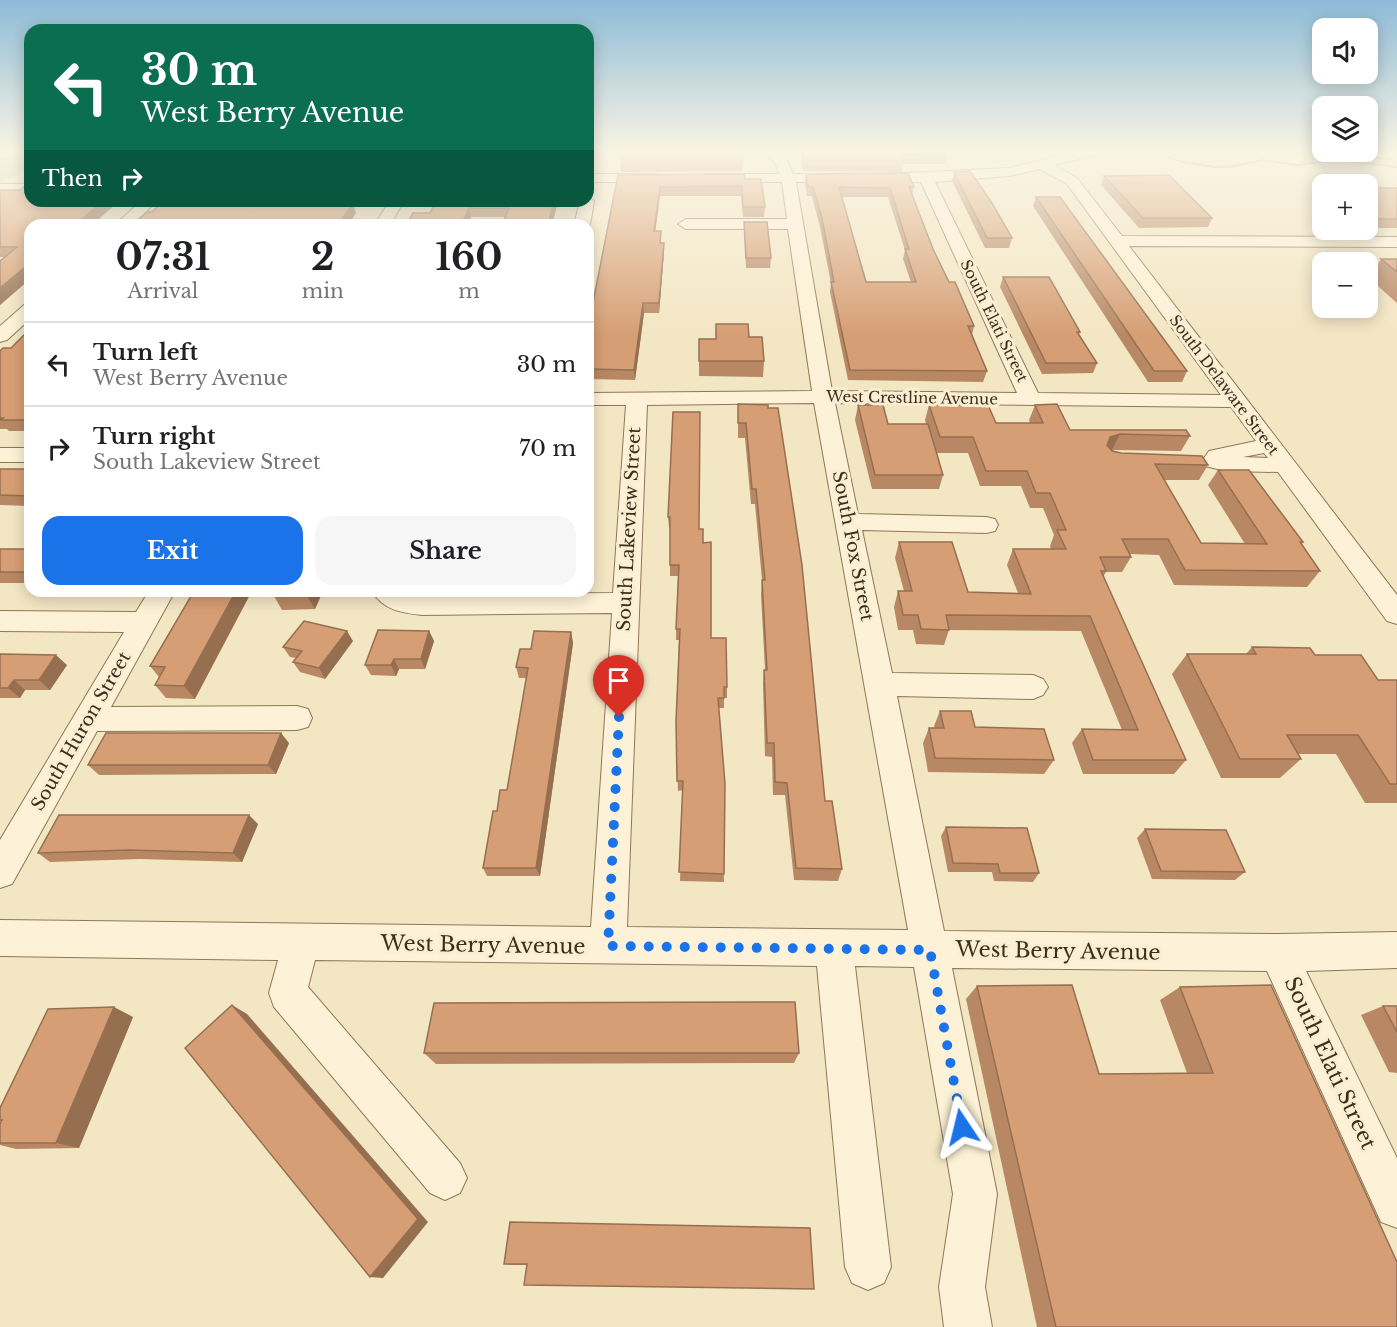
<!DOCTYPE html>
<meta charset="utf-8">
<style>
body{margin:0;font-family:"Libre Baskerville",serif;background:#f6f6f6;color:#202124;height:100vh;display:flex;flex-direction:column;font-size:22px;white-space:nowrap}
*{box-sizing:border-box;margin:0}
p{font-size:20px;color:#757577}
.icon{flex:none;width:33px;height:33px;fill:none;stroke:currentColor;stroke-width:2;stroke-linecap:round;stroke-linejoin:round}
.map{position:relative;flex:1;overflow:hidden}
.side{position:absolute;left:24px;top:219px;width:570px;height:378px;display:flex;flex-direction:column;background:#fff;border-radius:18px;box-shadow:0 3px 15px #0003}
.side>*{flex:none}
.hud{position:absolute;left:24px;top:24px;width:570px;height:183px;border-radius:18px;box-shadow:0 3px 15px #0003;background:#0b6e4f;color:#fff;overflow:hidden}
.tools{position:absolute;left:1312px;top:18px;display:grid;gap:12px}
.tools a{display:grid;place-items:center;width:66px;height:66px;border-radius:12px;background:#fff;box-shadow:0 3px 15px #0003;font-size:30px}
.pin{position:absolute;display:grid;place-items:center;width:51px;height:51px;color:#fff;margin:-62px -26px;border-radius:50% 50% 50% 0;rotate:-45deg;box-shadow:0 0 6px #0007}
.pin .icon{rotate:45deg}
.me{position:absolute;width:66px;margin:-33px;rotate:350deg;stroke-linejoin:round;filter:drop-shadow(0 0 4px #0008)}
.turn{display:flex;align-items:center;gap:21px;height:126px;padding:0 18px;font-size:27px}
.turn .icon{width:78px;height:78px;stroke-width:2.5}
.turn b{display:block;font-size:42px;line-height:51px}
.then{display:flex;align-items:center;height:57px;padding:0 18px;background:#0003;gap:12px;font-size:22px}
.eta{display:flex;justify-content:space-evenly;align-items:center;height:102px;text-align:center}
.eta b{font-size:36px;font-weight:800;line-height:42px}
.button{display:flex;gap:12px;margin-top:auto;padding:12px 18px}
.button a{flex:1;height:69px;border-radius:18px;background:#1a73e8;color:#fff;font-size:24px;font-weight:800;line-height:69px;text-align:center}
.button a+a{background:#f6f6f6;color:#202124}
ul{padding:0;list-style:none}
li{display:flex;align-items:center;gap:18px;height:84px;padding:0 18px;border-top:2px solid #e0e0e0}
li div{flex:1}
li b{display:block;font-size:22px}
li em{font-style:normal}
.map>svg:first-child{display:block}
.green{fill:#cbd395}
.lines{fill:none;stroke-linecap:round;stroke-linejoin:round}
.stream{fill:#6b968c;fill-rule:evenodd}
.minor-casing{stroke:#907657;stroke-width:2}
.path{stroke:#907657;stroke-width:2;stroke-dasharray:2 1.5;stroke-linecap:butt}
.minor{fill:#fdf2d7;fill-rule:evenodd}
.wall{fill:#b88864;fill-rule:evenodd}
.shaded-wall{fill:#966f51}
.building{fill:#d69e74;stroke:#966f51;stroke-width:1.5;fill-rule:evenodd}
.route{stroke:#1a73e8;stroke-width:10;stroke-dasharray:0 18}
.labels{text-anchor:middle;stroke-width:6;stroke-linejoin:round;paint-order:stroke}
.far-street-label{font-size:15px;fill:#3e2e1d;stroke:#faefd3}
.street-label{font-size:18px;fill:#3e2e1d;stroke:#faefd3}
.near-street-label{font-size:21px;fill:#3e2e1d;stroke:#faefd3}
</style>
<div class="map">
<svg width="1397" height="1327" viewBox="0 0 1397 1327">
<rect width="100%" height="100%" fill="#f3e6c3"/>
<!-- green -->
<polygon class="green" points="0,150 30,150 30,167 15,177 0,182"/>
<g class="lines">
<!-- stream -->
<polygon class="stream" points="1145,150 1150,150 1184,161 1214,166 1230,166 1263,159 1297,164 1340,159 1397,166 1397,168 1340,161 1297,166 1263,161 1230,168 1214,168 1182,163"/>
<!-- minor casing -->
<g class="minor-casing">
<g id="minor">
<polygon points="25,150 23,153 0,159 0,151"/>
<path d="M760,150c22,0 25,4 33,24h13l7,4 -7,4h-10l36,209 185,2 -96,-211h-51l-7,-4 2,-3 144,-7 74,-18h23l-2,3 -50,12 23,13 45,58 275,1v10l-268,-1 268,349v29l-10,-3 -109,-149 -52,-1 -21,-5 -3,-5 7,-10 47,-10 -25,-34 -396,-4 23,111 128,3 9,2 3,6 -3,6 -9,2 -124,-3 30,143 141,2 10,4 5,8 -5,8 -10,4 -136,-3 47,235 334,3 119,-2v36l-91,3 91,187v70l-16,-6 -114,-251 -315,-3 45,226 -12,93 7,40h-48l-5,-40 14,-93 -39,-227 -59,-1 36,301 -7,16 -16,7 -16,-7 -7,-16 -28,-301 -502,-6 -7,27 152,176 7,15 -7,15 -15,7 -15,-7 -156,-186 -5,-14 9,-33 -278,-4v-36l591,7 21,-314 -190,2c-20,-2 -39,-5 -50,-24h32l18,4 191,-2 13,-188h-38v-12l224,-2 -24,-162h-102l-8,-5 8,-5h101l-5,-37h-77l-7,-4 7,-4h74l-4,-12zM1040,169l27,15 154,211 -183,-2 -103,-211 74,-6zM814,403l94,527 -281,-3 20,-522zM1264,453l4,5 -25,-1z"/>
<polygon points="588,174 656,174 663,178 656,182 588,182"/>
<rect x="0" y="184" width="30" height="8"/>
<polygon points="588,197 594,201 590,225 588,228 588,225 574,225 580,201 588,201"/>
<polygon points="141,201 157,201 132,225 115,225"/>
<polygon points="390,201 404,201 390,225 374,225"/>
<polygon points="30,304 30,319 7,340 0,342 0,326 24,305"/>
<rect x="0" y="448" width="30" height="14"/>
<polygon points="149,591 175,591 111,707 297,706 308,709 312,718 308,727 297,730 97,731 12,884 0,888 0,840 124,632 0,631 0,611 136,612"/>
</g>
</g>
<!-- path -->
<g class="path">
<polyline points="1182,150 1217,150"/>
<polyline points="1254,150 1397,159"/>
</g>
<!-- minor -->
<use href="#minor" class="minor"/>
</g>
<!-- wall -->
<g class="wall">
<polygon points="800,150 945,150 947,153 945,164 903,164 902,172 803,171"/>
<polygon points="620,158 743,158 742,171 621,172"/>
<polygon points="954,172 1012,238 1009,248 985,248 952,181"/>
<path d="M806,174l108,13 -2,8 21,54 16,33 25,44 -2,9 15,36 -4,11 -135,-2 -18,-88 1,-9 -11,-56 -8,-31h-5l-2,-13zM842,197h46l17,53 -2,9 8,23h-45z"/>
<polygon points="618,175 745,179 765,207 764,217 743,217 741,196 660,196 655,231 661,243 664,243 664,252 659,313 644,313 635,380 588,379 588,328"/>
<polygon points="1104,176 1212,218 1208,227 1139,228 1101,185"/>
<polygon points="1368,188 1397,188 1397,228 1374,228 1368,224"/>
<polygon points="0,190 30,201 119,201 0,305 0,261 5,257 0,257"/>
<polygon points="1036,197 1187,371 1182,382 1148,382 1033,206"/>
<polygon points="436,201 558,201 552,225 502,225 505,217 471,217 430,213"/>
<polygon points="744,222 771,258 770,268 746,268"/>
<polygon points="1381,259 1397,259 1397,303 1369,278"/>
<polygon points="1003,277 1080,332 1079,334 1097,363 1093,373 1042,374 1000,287"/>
<polygon points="30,329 30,431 9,431 7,429 0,429 0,351 11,348"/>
<polygon points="749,337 764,361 763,377 699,376 699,339 715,339"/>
<polygon points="738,404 768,405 825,801 842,869 838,881 794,880 785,795 773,795 772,757 765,756 763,684 764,670 765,670 761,595 762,580 755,504 751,504 745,438 738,438"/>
<polygon points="858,405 888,424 926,424 925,420 929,405 996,423 1030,423 1029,420 1035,405 1070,430 1190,436 1181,451 1112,450 1121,453 1208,465 1199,480 1164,480 1201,543 1245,544 1208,485 1218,470 1303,542 1302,544 1320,571 1307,587 1174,585 1159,555 1130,554 1131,557 1122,572 1106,572 1103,577 1186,760 1174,774 1083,774 1072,743 1082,729 1122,730 1081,631 949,630 944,645 916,644 913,630 898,630 894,607 898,591 904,591 895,558 899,542 968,592 1018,593 1007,565 1013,549 1051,549 1050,546 1054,535 1043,508 1030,508 1021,486 980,486 968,453 936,453 943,475 939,489 872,489 855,420"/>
<polygon points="673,412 699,529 703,543 711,638 727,687 727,698 724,698 724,708 719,708 724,882 680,881 683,790 678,791 676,721 679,640 676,640 676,629 678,576 670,576 670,527 669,527 668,517"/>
<polygon points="0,469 30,469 30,506 0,505"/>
<rect x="0" y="549" width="30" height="34"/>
<polygon points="194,591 195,699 166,698 155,685 159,677 150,666"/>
<polygon points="323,591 315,609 282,610 274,596"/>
<polygon points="429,631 434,641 425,669 399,669 396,676 371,675 365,665"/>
<polygon points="571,632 573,643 540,876 487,876 483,868 507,790 527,678 519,678 516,667 531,649"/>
<polygon points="353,641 325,679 300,672 293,662 296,658 290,657 283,647"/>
<polygon points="1252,647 1315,655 1378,680 1397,680 1397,803 1365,803 1336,754 1298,754 1301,759 1280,778 1221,778 1172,674 1187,654 1246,654"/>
<polygon points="0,654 67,665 50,690 25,690 20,698 0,698"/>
<polygon points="940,711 975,727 1054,760 1044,774 928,772 923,743 929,728 935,728 934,726"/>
<polygon points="289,743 276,774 99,775 88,765"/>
<polygon points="258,824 242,862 140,859 50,862 38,853"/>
<polygon points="946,827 1039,873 1033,882 994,881 992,872 948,872 941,836"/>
<polygon points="1145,829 1245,872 1235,880 1152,879 1137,838"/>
<polygon points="977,986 1099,1074 1187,1073 1160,1000 1180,987 1397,1327 1037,1327 966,999"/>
<polygon points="1383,1006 1397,1006 1397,1073 1389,1072 1361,1015"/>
<polygon points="133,1017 79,1148 16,1149 0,1145 0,1124 1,1121 0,1121 0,1108"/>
<polygon points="424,1053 799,1053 794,1063 436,1064"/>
<polygon points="810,1228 526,1265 511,1265 504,1264"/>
</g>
<!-- shaded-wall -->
<g class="shaded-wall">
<polygon points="660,187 660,196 654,241 654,231"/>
<polygon points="103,201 119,201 92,225 75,225"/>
<polygon points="554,201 558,201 552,225 548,225"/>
<polygon points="353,203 356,213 348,225 338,225"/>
<polygon points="469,208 471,217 468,225 461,225"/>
<polygon points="664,243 664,252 659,313 659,303"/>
<polygon points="30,263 30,279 0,305 0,288"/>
<polygon points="643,303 644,313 635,380 634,370"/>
<polygon points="589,412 590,422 588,432 588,415"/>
<polygon points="1120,434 1112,450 1103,453 1110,437"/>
<polygon points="236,591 252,591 195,699 184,686"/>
<polygon points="310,591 323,591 315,609 307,596"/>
<polygon points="347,631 353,641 325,679 319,668"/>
<polygon points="429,631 434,641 425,669 421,659"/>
<polygon points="571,632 573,643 540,876 536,868"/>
<polygon points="56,655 67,665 50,690 39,680"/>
<polygon points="394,659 399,669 396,676 391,665"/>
<polygon points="14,680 25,690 20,698 8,688"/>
<polygon points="281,733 289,743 276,774 268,765"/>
<polygon points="249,815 258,824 242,862 233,853"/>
<polygon points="232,1005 247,1014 428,1222 383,1278 370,1277"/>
<polygon points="114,1007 133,1017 79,1148 56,1143"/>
</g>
<!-- building -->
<g class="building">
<polygon points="622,150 742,150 743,158 620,158"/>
<polygon points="802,150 945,150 947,153 900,154 903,161 804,160"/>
<polygon points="970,171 992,203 1012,238 987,238 954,172"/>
<path d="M908,173l6,14h-5l24,62 16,33h6l19,44h-6l19,45 -137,-1 -19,-88h3l-12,-64 -9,-31h-5l-2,-13zM839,187l51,1 19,61h-4l11,33h-50z"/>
<polygon points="744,174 745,179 761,179 765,207 743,207 742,186 660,187 654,231 661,231 660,243 664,243 659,303 643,303 634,370 588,369 588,328 618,175"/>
<polygon points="1169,175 1212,218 1143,218 1104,176"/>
<polygon points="30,182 30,201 103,201 75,225 30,225 30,263 0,288 0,261 17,247 0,247 0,190 20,190"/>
<polygon points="1368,188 1397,188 1397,219 1379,219 1368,210 1368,199 1372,199 1368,196"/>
<polygon points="1036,197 1060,197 1187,371 1154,371"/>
<polygon points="163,201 350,201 353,203 338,225 132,225 147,212 152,212"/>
<polygon points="436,201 554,201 548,225 502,225 509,208 469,208 461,225 406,225 413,213 430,213"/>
<polygon points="744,222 767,222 771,258 746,258"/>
<polygon points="1381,259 1397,259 1397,272"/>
<polygon points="1003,277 1049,277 1080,332 1077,332 1097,363 1046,363"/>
<polygon points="716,324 748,324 749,337 762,337 764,361 699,361 699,339 716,339"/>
<polygon points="30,329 30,420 0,420 3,418 0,418 0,351 3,348 11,348"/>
<polygon points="738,404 768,405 768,408 778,408 802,565 825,801 832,801 842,869 796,868 787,783 775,782 774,743 767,743 764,670 767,670 762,580 765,580 756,489 752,489 746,423 738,423"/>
<polygon points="1057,404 1070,430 1186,430 1190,436 1120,434 1110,437 1107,445 1112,451 1121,453 1202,456 1208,465 1155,464 1201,543 1267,544 1218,470 1249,470 1303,542 1300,542 1320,571 1185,570 1168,539 1122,539 1131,557 1100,557 1106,571 1101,571 1186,760 1093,760 1082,729 1138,730 1090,616 946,615 949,630 921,629 918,615 903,615 898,591 912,591 899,542 952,542 968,592 1031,594 1013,549 1066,549 1057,530 1066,530 1050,493 1036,493 1027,471 986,471 973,437 940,437 929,405 988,405 996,423 1043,423 1035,405"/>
<polygon points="858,405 883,405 888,424 928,424 943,475 875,475"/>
<polygon points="673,412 700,412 699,529 703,529 703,543 711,542 711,638 726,638 727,687 724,687 724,698 718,698 725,784 724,874 679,872 683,781 677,781 676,721 680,629 676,629 679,565 670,565 670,517 668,517"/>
<polygon points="0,469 30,469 30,496 0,495"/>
<rect x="0" y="549" width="30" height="23"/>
<polygon points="194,591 236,591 184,686 155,685 165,667 150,666"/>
<polygon points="277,591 310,591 307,596 274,596"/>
<polygon points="304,621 347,631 319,668 293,662 302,651 283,647"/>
<polygon points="378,630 429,631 421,659 394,659 391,665 365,665"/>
<polygon points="534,631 571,632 536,868 483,868 493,811 497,811 500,790 507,790 528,668 516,667 520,649 531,649"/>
<polygon points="1252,647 1310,648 1315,655 1361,655 1378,680 1397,680 1397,784 1390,784 1358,735 1287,735 1301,759 1240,759 1187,654 1256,654"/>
<polygon points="0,654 56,655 39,680 14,680 8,688 0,688"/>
<polygon points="940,711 971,711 975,727 1044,729 1054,760 935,758 929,728 944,728"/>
<polygon points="106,733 281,733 268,765 88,765"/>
<polygon points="59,815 249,815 233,853 129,850 38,853"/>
<polygon points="946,827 1027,828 1039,873 1000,873 998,864 953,863"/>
<polygon points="1145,829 1226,830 1245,872 1161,871"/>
<polygon points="1072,985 1099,1074 1213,1073 1180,987 1271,985 1397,1262 1397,1327 1056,1327 977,986"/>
<polygon points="795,1002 799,1053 424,1053 434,1003"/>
<polygon points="232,1005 418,1219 370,1277 185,1048"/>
<polygon points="1383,1006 1397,1006 1397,1032"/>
<polygon points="114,1007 56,1143 0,1143 0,1124 2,1120 0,1120 0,1108 48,1009"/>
<polygon points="510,1222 810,1228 814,1289 524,1285 527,1264 504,1264"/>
</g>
<!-- sky -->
<linearGradient id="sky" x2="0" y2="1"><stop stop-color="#8dbbd7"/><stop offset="0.45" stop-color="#faf4e4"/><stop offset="1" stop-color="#faf4e4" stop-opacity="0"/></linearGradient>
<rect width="1397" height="336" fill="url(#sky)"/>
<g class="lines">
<!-- route -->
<polyline class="route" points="619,717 608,946 930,950 962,1127"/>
</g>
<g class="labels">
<!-- far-street labels -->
<g class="far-street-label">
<text transform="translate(994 321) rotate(64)" y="5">South Elati Street</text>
<text transform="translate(1224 385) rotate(53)" y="5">South Delaware Street</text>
<text transform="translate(912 398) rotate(1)" y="5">West Crestline Avenue</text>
</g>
<!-- street labels -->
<g class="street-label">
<text transform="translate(629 529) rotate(-87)" y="6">South Lakeview Street</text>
<text transform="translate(853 546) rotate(79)" y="6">South Fox Street</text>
<text transform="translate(81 731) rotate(-60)" y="6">South Huron Street</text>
</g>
<!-- near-street labels -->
<g class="near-street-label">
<text transform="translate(483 945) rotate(1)" y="7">West Berry Avenue</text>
<text transform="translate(1058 951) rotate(1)" y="7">West Berry Avenue</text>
<text transform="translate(1330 1063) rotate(65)" y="7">South Elati Street</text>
</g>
</g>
</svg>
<div class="tools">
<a><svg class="icon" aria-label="sound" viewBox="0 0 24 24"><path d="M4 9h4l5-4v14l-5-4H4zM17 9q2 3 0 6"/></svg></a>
<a><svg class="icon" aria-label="layers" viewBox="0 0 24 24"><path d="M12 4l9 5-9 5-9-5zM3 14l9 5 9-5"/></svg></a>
<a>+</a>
<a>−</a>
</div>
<div class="pin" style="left:619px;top:717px;background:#d93025"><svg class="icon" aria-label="arrive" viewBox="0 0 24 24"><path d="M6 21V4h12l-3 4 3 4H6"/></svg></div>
<svg class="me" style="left:962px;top:1127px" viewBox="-20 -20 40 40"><path d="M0-17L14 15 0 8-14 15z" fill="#1a73e8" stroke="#fff" stroke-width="4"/></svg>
<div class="hud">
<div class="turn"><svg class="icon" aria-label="left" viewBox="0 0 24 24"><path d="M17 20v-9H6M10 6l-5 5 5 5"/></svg><div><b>30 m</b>West Berry Avenue</div></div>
<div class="then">Then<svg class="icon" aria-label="right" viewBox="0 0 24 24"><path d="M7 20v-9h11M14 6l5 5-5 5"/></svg></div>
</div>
<section class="side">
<div class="eta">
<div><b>07:31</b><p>Arrival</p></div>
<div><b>2</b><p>min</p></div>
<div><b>160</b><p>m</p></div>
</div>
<ul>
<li><svg class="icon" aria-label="left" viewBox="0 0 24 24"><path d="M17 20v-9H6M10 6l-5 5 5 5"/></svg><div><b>Turn left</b><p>West Berry Avenue</p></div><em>30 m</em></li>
<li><svg class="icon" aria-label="right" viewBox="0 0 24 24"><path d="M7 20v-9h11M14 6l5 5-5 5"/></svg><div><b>Turn right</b><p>South Lakeview Street</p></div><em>70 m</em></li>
</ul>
<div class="button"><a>Exit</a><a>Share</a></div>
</section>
</div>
